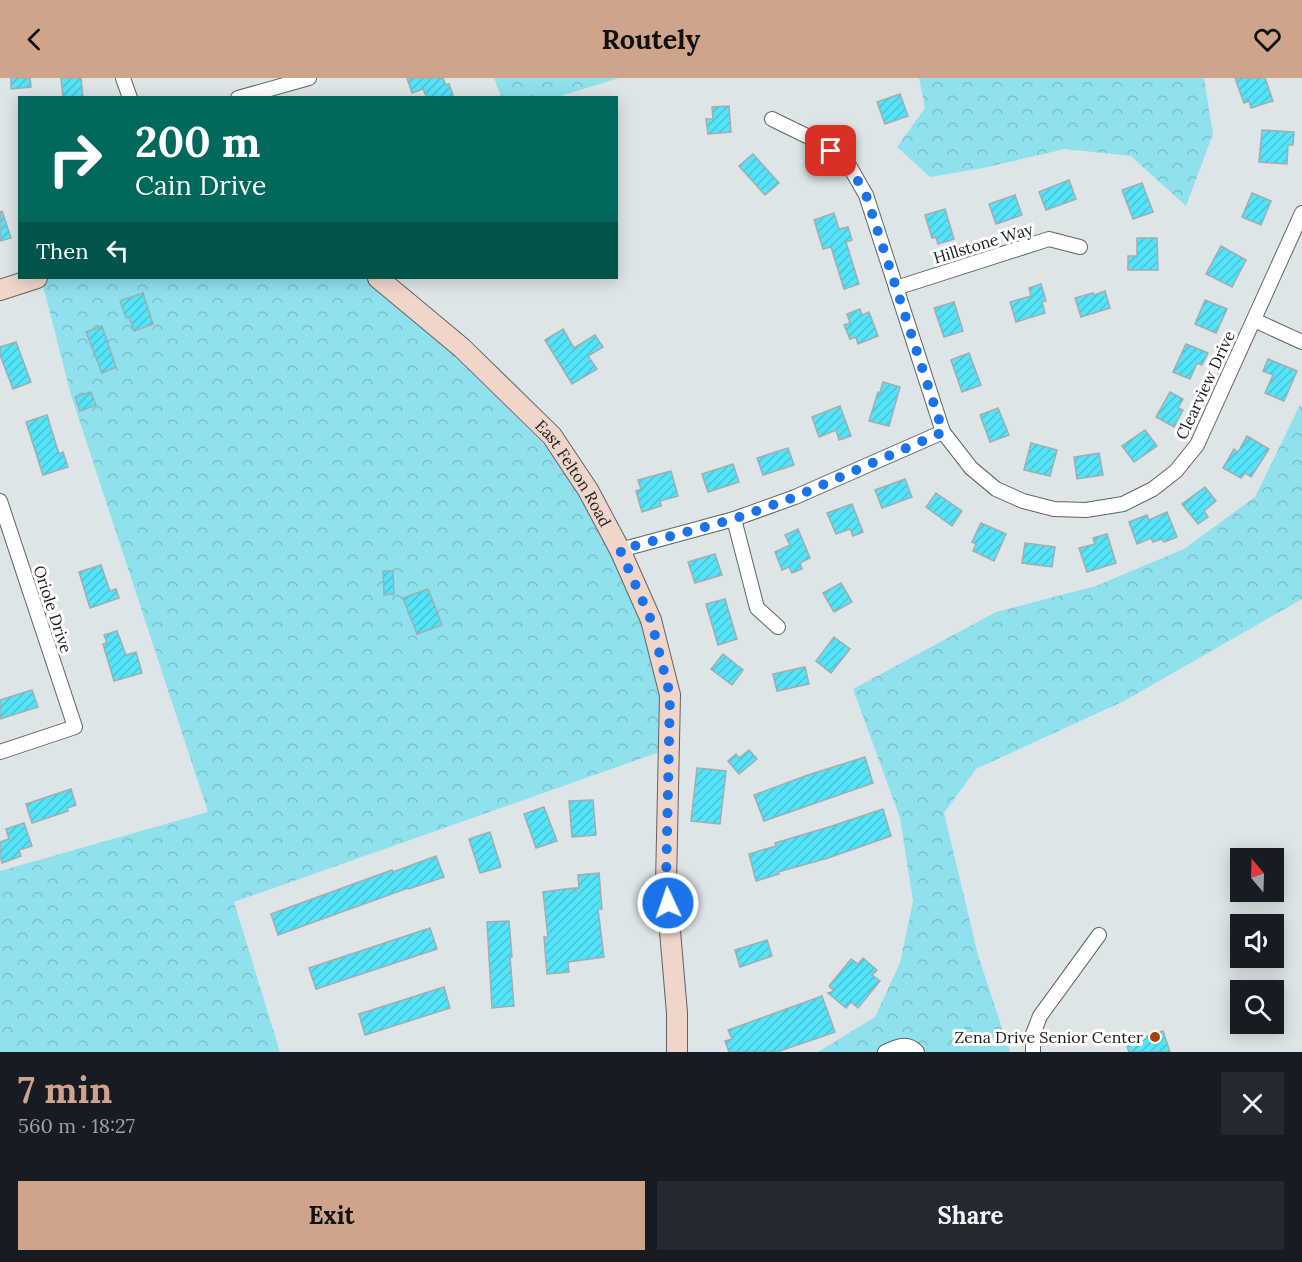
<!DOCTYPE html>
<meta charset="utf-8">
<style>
body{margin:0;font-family:Lora,serif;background:#242831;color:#f1f3f6;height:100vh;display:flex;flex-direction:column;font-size:22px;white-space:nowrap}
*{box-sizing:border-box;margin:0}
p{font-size:20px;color:#9ea1a6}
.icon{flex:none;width:33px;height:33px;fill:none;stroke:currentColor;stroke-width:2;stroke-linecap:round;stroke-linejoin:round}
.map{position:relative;height:974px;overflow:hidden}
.sheet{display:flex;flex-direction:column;background:#171b24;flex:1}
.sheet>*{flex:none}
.guide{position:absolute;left:18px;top:18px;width:600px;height:183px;border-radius:0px;box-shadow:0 3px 15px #0003;background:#00695c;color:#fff;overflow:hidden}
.needle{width:39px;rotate:341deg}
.controls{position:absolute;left:1230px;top:770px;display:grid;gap:12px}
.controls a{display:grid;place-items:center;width:54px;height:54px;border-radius:0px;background:#171b24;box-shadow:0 3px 15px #0003;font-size:30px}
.pin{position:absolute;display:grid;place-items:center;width:51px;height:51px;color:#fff;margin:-26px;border-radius:12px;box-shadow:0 3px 9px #0006}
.me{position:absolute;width:66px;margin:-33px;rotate:357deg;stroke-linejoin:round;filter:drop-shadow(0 0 4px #0008)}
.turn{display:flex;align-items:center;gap:21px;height:126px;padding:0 18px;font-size:27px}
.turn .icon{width:78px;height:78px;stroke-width:2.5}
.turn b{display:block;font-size:42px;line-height:51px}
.then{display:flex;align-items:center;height:57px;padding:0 18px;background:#0003;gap:12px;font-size:22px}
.round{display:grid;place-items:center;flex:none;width:63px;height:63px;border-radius:0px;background:#242831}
.summary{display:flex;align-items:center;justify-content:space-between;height:102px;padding:0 18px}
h1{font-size:36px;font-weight:800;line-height:45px;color:#cfa48b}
.cta{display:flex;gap:12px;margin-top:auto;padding:12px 18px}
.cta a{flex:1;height:69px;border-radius:0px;background:#cfa48b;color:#111;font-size:24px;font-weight:800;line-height:69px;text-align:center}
.cta a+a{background:#242831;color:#f1f3f6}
header{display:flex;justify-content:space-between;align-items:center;height:78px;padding:0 18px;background:#cfa48b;color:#111;font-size:27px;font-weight:800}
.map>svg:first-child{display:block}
.forest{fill:url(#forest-crowns)}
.building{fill:url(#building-hatch);stroke:#a5acad;stroke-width:1.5}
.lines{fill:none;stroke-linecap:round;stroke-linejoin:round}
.street-casing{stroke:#5e6566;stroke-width:16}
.secondary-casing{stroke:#5e6566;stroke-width:22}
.street{stroke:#fff;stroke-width:14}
.secondary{stroke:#f0d5ca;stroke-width:20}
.route{stroke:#1a73e8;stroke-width:10;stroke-dasharray:0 18}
.poi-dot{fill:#a64309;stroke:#fff;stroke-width:2}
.labels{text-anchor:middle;stroke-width:6;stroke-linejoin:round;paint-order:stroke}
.street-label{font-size:16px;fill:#1a1d1d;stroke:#fff}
.poi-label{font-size:16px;fill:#1a1d1d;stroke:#fff;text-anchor:end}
</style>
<header><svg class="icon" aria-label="back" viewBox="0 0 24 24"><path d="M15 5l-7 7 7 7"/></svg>Routely<svg class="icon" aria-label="heart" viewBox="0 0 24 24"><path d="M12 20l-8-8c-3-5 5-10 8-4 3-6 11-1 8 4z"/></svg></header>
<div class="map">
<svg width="1302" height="974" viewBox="0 0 1302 974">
<defs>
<pattern id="forest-crowns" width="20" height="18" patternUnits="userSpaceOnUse" patternTransform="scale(1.5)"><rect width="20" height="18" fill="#8fe1ee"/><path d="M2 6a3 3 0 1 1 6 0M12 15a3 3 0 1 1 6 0" fill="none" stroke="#7bc1cc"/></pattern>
<pattern id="building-hatch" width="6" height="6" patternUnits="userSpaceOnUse" patternTransform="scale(1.5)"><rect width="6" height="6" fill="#54e4f9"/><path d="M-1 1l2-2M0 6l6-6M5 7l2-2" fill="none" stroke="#49c3d5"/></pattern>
</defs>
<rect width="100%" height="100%" fill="#dde5e6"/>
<!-- forest -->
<g class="forest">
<polygon points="494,0 619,0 557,19 501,19"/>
<polygon points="919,0 1204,0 1213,56 1186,128 1131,78 1065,71 983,90 930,99 897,69 925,30"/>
<polygon points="41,200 371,200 451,274 573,395 620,472 664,612 668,671 234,824 280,974 0,974 0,793 208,734 71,317"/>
<polygon points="1300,327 1302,330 1302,521 1124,623 976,691 944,735 978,877 1010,974 818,974 875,939 900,885 913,823 900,740 853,611 996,534 1096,508 1184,471 1255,419"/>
</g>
<!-- building -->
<g class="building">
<polygon points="11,0 30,0 31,9 11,11"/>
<polygon points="61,0 81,0 83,20 63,20"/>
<polygon points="407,0 443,0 446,7 449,6 454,20 427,20 423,11 412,15"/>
<polygon points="1235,0 1265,0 1273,23 1251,30 1249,23 1244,25"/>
<polygon points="900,16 908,38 885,46 877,24"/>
<polygon points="729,28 731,54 708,56 706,41 713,41 712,29"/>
<polygon points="1262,52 1294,54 1293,67 1288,67 1287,86 1259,84"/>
<polygon points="753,76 779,105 765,117 739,88"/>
<polygon points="1069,102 1076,121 1046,132 1039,114"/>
<polygon points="1142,105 1153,134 1133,141 1122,112"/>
<polygon points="1252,115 1271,123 1261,147 1242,139"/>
<polygon points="1015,117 1022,137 996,146 989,126"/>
<polygon points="945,131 954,161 938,166 936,159 932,160 925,137"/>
<polygon points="2,133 11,160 0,163 0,134"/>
<polygon points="834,135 839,151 848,149 852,162 846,164 859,206 844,211 831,169 823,171 814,142"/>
<polygon points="1137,160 1157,160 1158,192 1128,192 1128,178 1137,178"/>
<polygon points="1221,168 1246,182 1232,209 1206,196"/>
<polygon points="1041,206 1046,223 1042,224 1045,235 1016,244 1010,224 1031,218 1029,210"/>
<polygon points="1105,213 1110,230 1081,239 1075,220 1093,215 1094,217"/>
<polygon points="143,215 153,246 134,253 129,239 126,240 120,223"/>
<polygon points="1205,222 1227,231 1216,255 1195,246"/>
<polygon points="954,224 963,253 944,259 934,230"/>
<polygon points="860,231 862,237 869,234 878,258 858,266 856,259 850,261 844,247 850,245 847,236"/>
<polygon points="102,248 116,289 102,295 86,254"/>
<polygon points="563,251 574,270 595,257 603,269 588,278 597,291 572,306 545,262"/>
<polygon points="16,264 31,304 13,311 0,277 0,269"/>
<polygon points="1186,266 1208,275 1202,287 1197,285 1190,301 1173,294"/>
<polygon points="969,275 981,307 962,314 951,282"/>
<polygon points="1268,281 1297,293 1284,323 1265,315 1273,297 1263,293"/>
<polygon points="883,304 900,309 889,348 869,343 878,314 880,315"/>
<polygon points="91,314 96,327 80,333 75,319"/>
<polygon points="1170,314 1183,321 1178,330 1183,332 1174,349 1156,339"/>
<polygon points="840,328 851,358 839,362 836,352 819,359 812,339"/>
<polygon points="998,330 1009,357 990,364 980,337"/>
<polygon points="47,337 59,376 63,374 68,389 43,397 26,344"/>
<polygon points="1145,352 1157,368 1134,384 1122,368"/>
<polygon points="1247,358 1269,371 1251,399 1245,395 1241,400 1223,390 1234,371 1238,374"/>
<polygon points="1031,365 1057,372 1050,398 1024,392"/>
<polygon points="788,370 794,387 763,397 757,380"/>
<polygon points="1099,375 1103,397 1077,401 1074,379"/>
<polygon points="733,386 739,404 708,414 702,396"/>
<polygon points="671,393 678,418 660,423 661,428 642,434 636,413 641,411 638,402"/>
<polygon points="905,401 912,419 882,430 875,412"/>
<polygon points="1205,409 1216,423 1204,433 1208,439 1198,446 1182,426"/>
<polygon points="936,415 962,433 952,448 926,429"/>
<polygon points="852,426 863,454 853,458 850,451 836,456 827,435"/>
<polygon points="1167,434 1177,459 1164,464 1162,461 1153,464 1151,460 1137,466 1129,444 1147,437 1149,442"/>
<polygon points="981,445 1006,456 994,483 973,473 976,466 972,464"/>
<polygon points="798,451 810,480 800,485 802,491 792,495 789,489 782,492 775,474 790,467 785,457"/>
<polygon points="1107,456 1116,485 1087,494 1079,470 1095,466 1093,460"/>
<polygon points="1025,465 1055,469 1052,489 1022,485"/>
<polygon points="715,476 722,497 695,505 688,484"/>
<polygon points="101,487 110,513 116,511 119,520 90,530 79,494"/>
<polygon points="383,493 393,493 394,516 384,517"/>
<polygon points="841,505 852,524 834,534 823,515"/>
<polygon points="428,511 442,547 417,556 403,520"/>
<polygon points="725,521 737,561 718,567 706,526"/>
<polygon points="117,553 126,577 136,574 142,595 114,603 103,566 107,565 104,557"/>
<polygon points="834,559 850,571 831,595 816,583"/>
<polygon points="723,576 743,592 732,607 711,591"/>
<polygon points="805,589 809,606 777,613 773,596"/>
<polygon points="32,612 38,629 0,641 0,622"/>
<polygon points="749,672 757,681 739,696 728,683 736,676 739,680"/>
<polygon points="865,679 873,705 764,743 754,717 808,697"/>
<polygon points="697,690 726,693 720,746 691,743"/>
<polygon points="71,711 76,727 67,730 68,733 32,745 26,726"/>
<polygon points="593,722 596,757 572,759 569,723"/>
<polygon points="544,729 557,763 536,770 524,736"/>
<polygon points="883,731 891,758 828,780 778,794 779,796 756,803 749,776 776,768 775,765 832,748"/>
<polygon points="24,745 32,768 19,772 21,778 2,785 0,777 0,764 9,761 6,751"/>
<polygon points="490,754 501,789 480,795 469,761"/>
<polygon points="436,778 444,799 409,811 408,810 278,857 271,836 392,792 393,794"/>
<polygon points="599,795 602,831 598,831 604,879 568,884 569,894 547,896 544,859 548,859 543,814 573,810 576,814 575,810 579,810 578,797"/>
<polygon points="509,843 512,879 510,879 514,928 492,930 487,844"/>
<polygon points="430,850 437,871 316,911 309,890"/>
<polygon points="767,862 772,878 740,889 735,872"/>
<polygon points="863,880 877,892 872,897 880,903 858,930 851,924 846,930 828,915 834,913 829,908 851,881 858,886"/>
<polygon points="444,909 450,930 365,957 359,936"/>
<polygon points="822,918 835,954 777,974 729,974 725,963 732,961 728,952"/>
<polygon points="1163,953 1170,974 1129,974 1126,965"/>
</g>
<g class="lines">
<!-- street casing -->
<g class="street-casing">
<g id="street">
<polyline points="123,0 130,20"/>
<polyline points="238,20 309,0"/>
<polyline points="772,41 815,62 847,84 866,117 943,354 971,390 996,411 1023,423 1054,431 1086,432 1123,426 1153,411 1176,393 1197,367 1302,135"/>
<polyline points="896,210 1049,161 1080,169"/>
<polyline points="1254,242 1302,264"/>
<polyline points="0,423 75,649 0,674"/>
<polyline points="734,441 757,530 778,549"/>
<polyline points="620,472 734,441 795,419 943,354"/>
<path d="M885,974c11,-5 22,-11 32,0"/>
<polyline points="1033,974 1033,956 1040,938 1099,857"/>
</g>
</g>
<!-- secondary casing -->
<g class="secondary-casing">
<g id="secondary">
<path id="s1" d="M378,200l84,70 90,88 36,54 32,60 31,70 19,75 -4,189 11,129v39"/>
<polyline points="0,212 37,200"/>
</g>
</g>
<!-- street -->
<use href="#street" class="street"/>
<!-- secondary -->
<use href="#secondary" class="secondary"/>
</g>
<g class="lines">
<!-- route -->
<polyline class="route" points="668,825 666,806 670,617 651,542 620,472 734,441 795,419 943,354 866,117 847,84 831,73"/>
</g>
<!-- markers -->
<circle class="poi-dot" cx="1155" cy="959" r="6"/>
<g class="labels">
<!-- street labels -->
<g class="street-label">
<text transform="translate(983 165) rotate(-17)" y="6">Hillstone Way</text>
<text transform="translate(1205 307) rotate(-65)" y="6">Clearview Drive</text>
<text dy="6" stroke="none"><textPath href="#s1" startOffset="278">East Felton Road</textPath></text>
<text transform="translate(53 531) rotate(72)" y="6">Oriole Drive</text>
</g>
<!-- poi labels -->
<g class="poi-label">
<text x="1143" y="965">Zena Drive Senior Center</text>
</g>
</g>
</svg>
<div class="controls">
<a><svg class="needle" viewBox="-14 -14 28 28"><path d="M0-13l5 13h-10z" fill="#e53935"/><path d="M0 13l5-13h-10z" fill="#9ea1a6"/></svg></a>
<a><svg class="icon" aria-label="sound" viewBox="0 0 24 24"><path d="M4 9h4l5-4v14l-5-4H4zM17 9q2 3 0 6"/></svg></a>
<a><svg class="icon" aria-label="search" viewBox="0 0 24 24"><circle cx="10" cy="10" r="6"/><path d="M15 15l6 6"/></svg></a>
</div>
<div class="pin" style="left:831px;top:73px;background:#d93025"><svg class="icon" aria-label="arrive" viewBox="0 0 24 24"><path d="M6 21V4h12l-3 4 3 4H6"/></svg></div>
<svg class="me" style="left:668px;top:825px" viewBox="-20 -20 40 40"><circle r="17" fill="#1a73e8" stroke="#fff" stroke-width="3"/><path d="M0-11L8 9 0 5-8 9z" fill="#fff"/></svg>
<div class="guide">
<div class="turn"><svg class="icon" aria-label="right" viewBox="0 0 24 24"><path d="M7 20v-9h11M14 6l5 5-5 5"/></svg><div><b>200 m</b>Cain Drive</div></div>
<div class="then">Then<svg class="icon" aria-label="left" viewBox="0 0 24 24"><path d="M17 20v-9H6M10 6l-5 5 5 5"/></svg></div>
</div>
</div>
<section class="sheet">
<div class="summary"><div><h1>7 min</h1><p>560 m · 18:27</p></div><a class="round"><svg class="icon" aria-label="close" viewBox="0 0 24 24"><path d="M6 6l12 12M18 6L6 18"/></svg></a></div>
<div class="cta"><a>Exit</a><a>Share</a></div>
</section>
